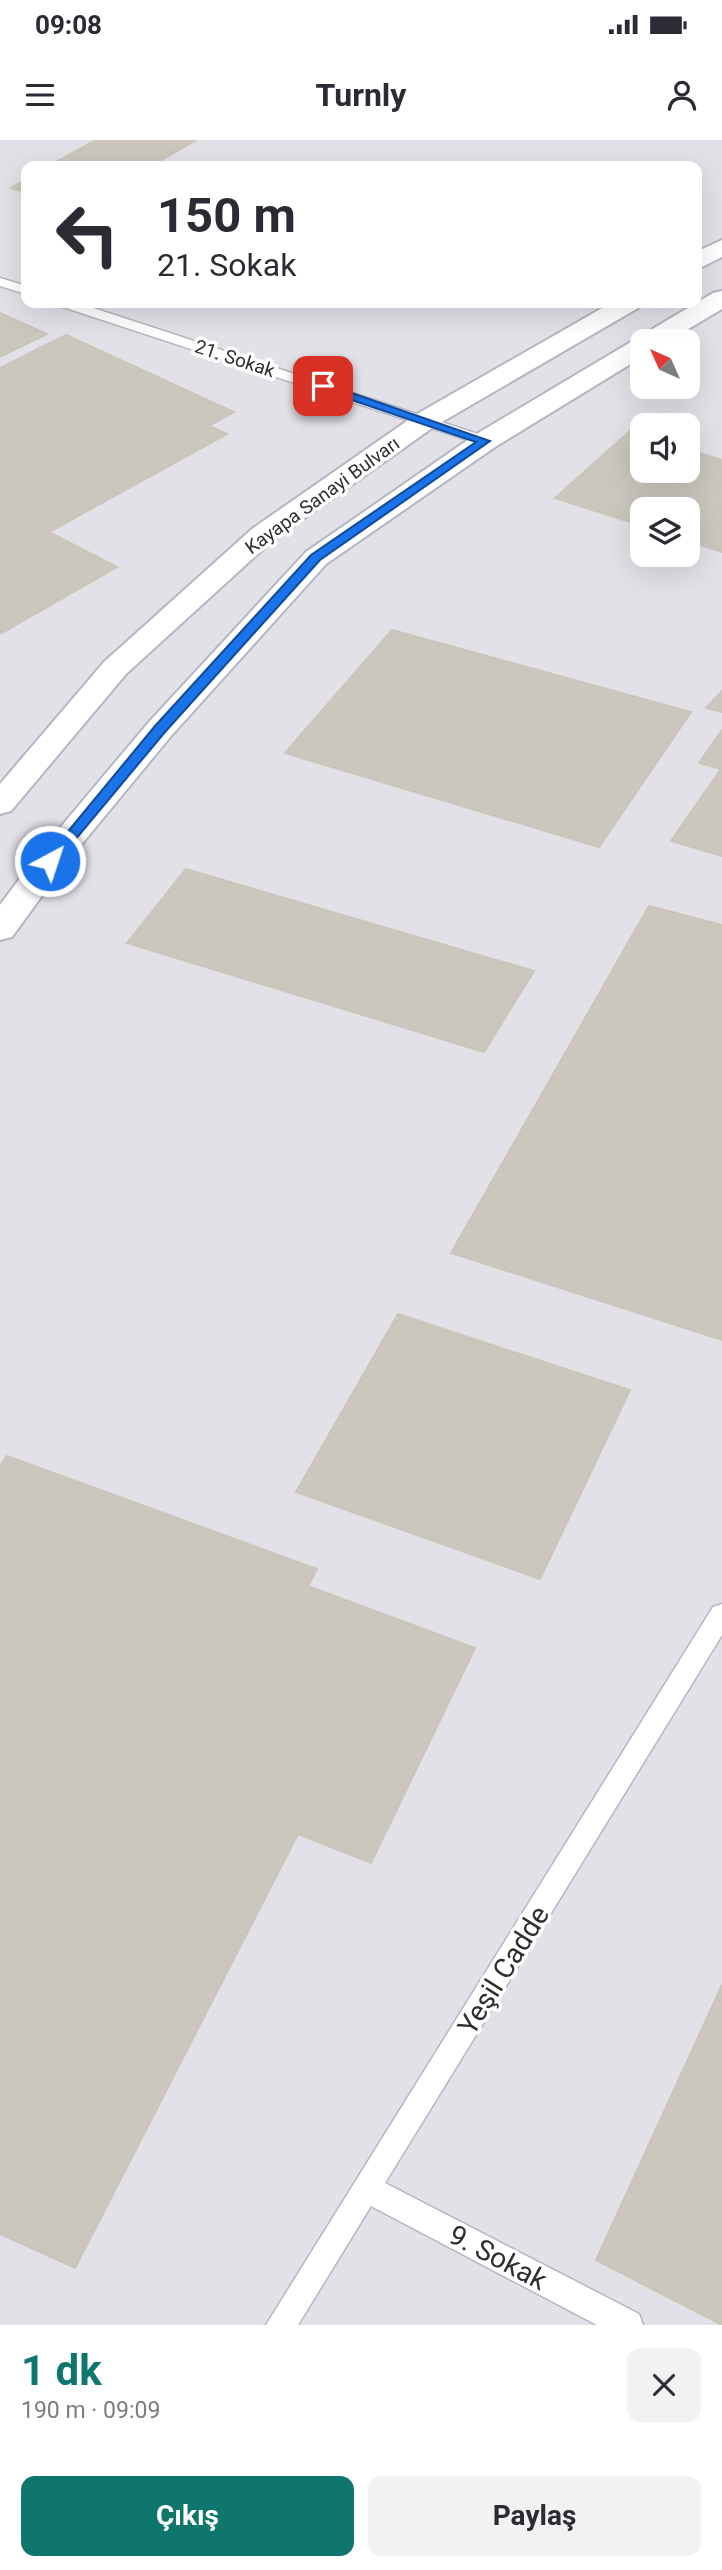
<!DOCTYPE html>
<html lang="tr">
<meta charset="utf-8">
<style>
body{margin:0;font-family:Roboto,sans-serif;background:#f2f2f3;color:#2b2b33;height:100vh;display:flex;flex-direction:column;font-size:26px;white-space:nowrap}
*{box-sizing:border-box;margin:0}
p{font-size:23px;color:#7c7c81}
.icon{flex:none;width:38px;height:38px;fill:none;stroke:currentColor;stroke-width:2;stroke-linecap:round;stroke-linejoin:round}
.map{position:relative;height:2185px;overflow:hidden}
.panel{display:flex;flex-direction:column;background:#fff;flex:1}
.panel>*{flex:none}
.top-card{position:absolute;left:21px;top:21px;width:681px;height:147px;border-radius:14px;box-shadow:0 7px 28px #0002;background:#fff;color:#2b2b33;overflow:hidden}
.needle{width:46px;rotate:315deg}
.buttons{position:absolute;left:630px;top:189px;display:grid;gap:14px}
.buttons a{display:grid;place-items:center;width:70px;height:70px;border-radius:14px;background:#fff;box-shadow:0 7px 28px #0002;font-size:35px}
.pin{position:absolute;display:grid;place-items:center;width:60px;height:60px;color:#fff;margin:-30px;border-radius:14px;box-shadow:0 4px 10px #0006}
.me{position:absolute;width:77px;margin:-38px;rotate:40deg;stroke-linejoin:round;filter:drop-shadow(0 0 5px #0008)}
.turn{display:flex;align-items:center;gap:24px;height:147px;padding:0 21px;font-size:32px}
.turn .icon{width:91px;height:91px;stroke-width:2.5}
.turn b{display:block;font-size:49px;line-height:60px}
.round{display:grid;place-items:center;flex:none;width:74px;height:74px;border-radius:14px;background:#f2f2f3}
.overview{display:flex;align-items:center;justify-content:space-between;height:119px;padding:0 21px}
h1{font-size:42px;font-weight:700;line-height:52px;color:#0f766e}
.action{display:flex;gap:14px;margin-top:auto;padding:14px 21px}
.action a{flex:1;height:80px;border-radius:14px;background:#0f766e;color:#fff;font-size:28px;font-weight:700;line-height:80px;text-align:center}
.action a+a{background:#f2f2f3;color:#2b2b33}
.status{display:flex;justify-content:space-between;align-items:center;height:49px;padding:0 35px;background:#fff;direction:ltr}
.status svg{height:19px;fill:currentColor}
header{display:flex;justify-content:space-between;align-items:center;height:91px;padding:0 21px;background:#fff;font-size:32px;font-weight:700}
.map>svg:first-child{display:block}
.industrial{fill:#e3e1e8;fill-rule:evenodd}
.building{fill:#cbc7bf;stroke:#cbc5ba;stroke-width:2}
.lines{fill:none;stroke-linecap:round;stroke-linejoin:round}
.service-casing{stroke:#b4b7c1;stroke-width:3}
.secondary-casing{stroke:#b4b7c1;stroke-width:4}
.service{fill:#fff;fill-rule:evenodd}
.secondary{fill:#fff;fill-rule:evenodd}
.route{fill:#1a73e8;stroke:#114b97;stroke-width:2}
.labels{text-anchor:middle;stroke-width:7;stroke-linejoin:round;paint-order:stroke}
.far-street-label{font-size:19px;fill:#2e2e2e;stroke:#fff}
.near-street-label{font-size:28px;fill:#2e2e2e;stroke:#fff}
</style>
<div class="status"><b>09:08</b><svg viewBox="0 0 49 12"><path d="M0 12V9h3v3zM5 12V6h3v6zM10 12V3h3v9zM15 12V0h3v12zM26 1h20v11H26zM47 4h2v5h-2z"/></svg></div>
<header><svg class="icon" aria-label="menu" viewBox="0 0 24 24"><path d="M4 6h16M4 12h16M4 18h16"/></svg>Turnly<svg class="icon" aria-label="person" viewBox="0 0 24 24"><circle cx="12" cy="8" r="4"/><path d="M4 21q1-7 8-7t8 7"/></svg></header>
<div class="map">
<svg width="722" height="2185" viewBox="0 0 722 2185">
<rect width="100%" height="100%" fill="#efe9e1"/>
<!-- industrial -->
<path class="industrial" d="M0,0h722v2185h-722zM26,26h670v137h-670zM642,201h46v46h-46zM642,285h46v46h-46zM642,369h46v46h-46z"/>
<!-- building -->
<g class="building">
<polygon points="96,0 196,0 151,26 49,26"/>
<polygon points="26,39 26,53 11,48"/>
<polygon points="0,173 47,194 0,217"/>
<polygon points="66,195 234,272 209,286 41,207"/>
<polygon points="41,207 227,294 49,392 117,427 0,494 0,228"/>
<polygon points="630,291 642,295 642,331 688,331 688,309 722,320 722,412 688,401 688,369 642,369 642,386 555,358"/>
<polygon points="392,490 691,572 599,707 285,613"/>
<polygon points="722,551 722,572 706,568"/>
<polygon points="722,590 722,716 671,701 721,629 699,623"/>
<polygon points="186,729 534,831 484,912 127,803"/>
<polygon points="649,766 722,785 722,989 551,938"/>
<polygon points="551,938 722,989 722,1200 451,1113"/>
<polygon points="398,1174 630,1250 540,1439 296,1352"/>
<polygon points="7,1316 84,1344 21,1439 0,1431 0,1326"/>
<polygon points="84,1344 317,1429 308,1446 475,1508 371,1723 298,1694 106,2068 0,2020 0,1431 21,1439"/>
<polygon points="722,1845 722,2054 644,2015"/>
<polygon points="644,2015 722,2054 722,2185 596,2120"/>
<polygon points="0,2020 106,2068 75,2128 0,2094"/>
</g>
<g class="lines">
<!-- service casing -->
<g class="service-casing">
<g id="service">
<polygon points="0,138 26,146 26,154 0,146"/>
<polygon points="58,163 78,163 490,298 492,301 485,305 480,304 60,166"/>
<polygon points="722,1464 722,1495 385,2043 639,2174 643,2185 597,2185 371,2066 298,2185 266,2185 713,1467"/>
</g>
</g>
<!-- secondary casing -->
<g class="secondary-casing">
<g id="secondary">
<polygon points="722,100 722,117 696,130 696,112"/>
<polygon points="722,151 722,169 668,201 642,201 642,217 495,307 326,424 171,596 62,728 12,797 0,800 0,765 38,714 149,582 306,412 475,295 713,153"/>
<polygon points="611,163 641,163 638,168 435,286 272,401 126,534 11,671 0,674 0,644 104,522 252,389 417,274"/>
</g>
</g>
<!-- service -->
<use href="#service" class="service"/>
<!-- secondary -->
<use href="#secondary" class="secondary"/>
</g>
<!-- route -->
<polygon class="route" points="323,243 490,301 320,420 165,592 55,724 46,724 46,718 155,586 311,415 476,302 319,249 318,246"/>
<g class="labels">
<!-- far-street labels -->
<g class="far-street-label">
<text transform="translate(235 218) rotate(18)" y="7">21. Sokak</text>
<text transform="translate(322 355) rotate(-36)" y="7">Kayapa Sanayi Bulvarı</text>
</g>
<!-- near-street labels -->
<g class="near-street-label">
<text transform="translate(503 1830) rotate(-58)" y="10">Yeşil Cadde</text>
<text transform="translate(498 2117) rotate(28)" y="10">9. Sokak</text>
</g>
</g>
</svg>
<div class="buttons">
<a><svg class="needle" viewBox="-14 -14 28 28"><path d="M0-13l5 13h-10z" fill="#e53935"/><path d="M0 13l5-13h-10z" fill="#7c7c81"/></svg></a>
<a><svg class="icon" aria-label="sound" viewBox="0 0 24 24"><path d="M4 9h4l5-4v14l-5-4H4zM17 9q2 3 0 6"/></svg></a>
<a><svg class="icon" aria-label="layers" viewBox="0 0 24 24"><path d="M12 4l9 5-9 5-9-5zM3 14l9 5 9-5"/></svg></a>
</div>
<div class="pin" style="left:323px;top:246px;background:#d93025"><svg class="icon" aria-label="arrive" viewBox="0 0 24 24"><path d="M6 21V4h12l-3 4 3 4H6"/></svg></div>
<svg class="me" style="left:50px;top:721px" viewBox="-20 -20 40 40"><circle r="17" fill="#1a73e8" stroke="#fff" stroke-width="3"/><path d="M0-11L8 9 0 5-8 9z" fill="#fff"/></svg>
<div class="top-card">
<div class="turn"><svg class="icon" aria-label="left" viewBox="0 0 24 24"><path d="M17 20v-9H6M10 6l-5 5 5 5"/></svg><div><b>150 m</b>21. Sokak</div></div>
</div>
</div>
<section class="panel">
<div class="overview"><div><h1>1 dk</h1><p>190 m · 09:09</p></div><a class="round"><svg class="icon" aria-label="close" viewBox="0 0 24 24"><path d="M6 6l12 12M18 6L6 18"/></svg></a></div>
<div class="action"><a>Çıkış</a><a>Paylaş</a></div>
</section>
